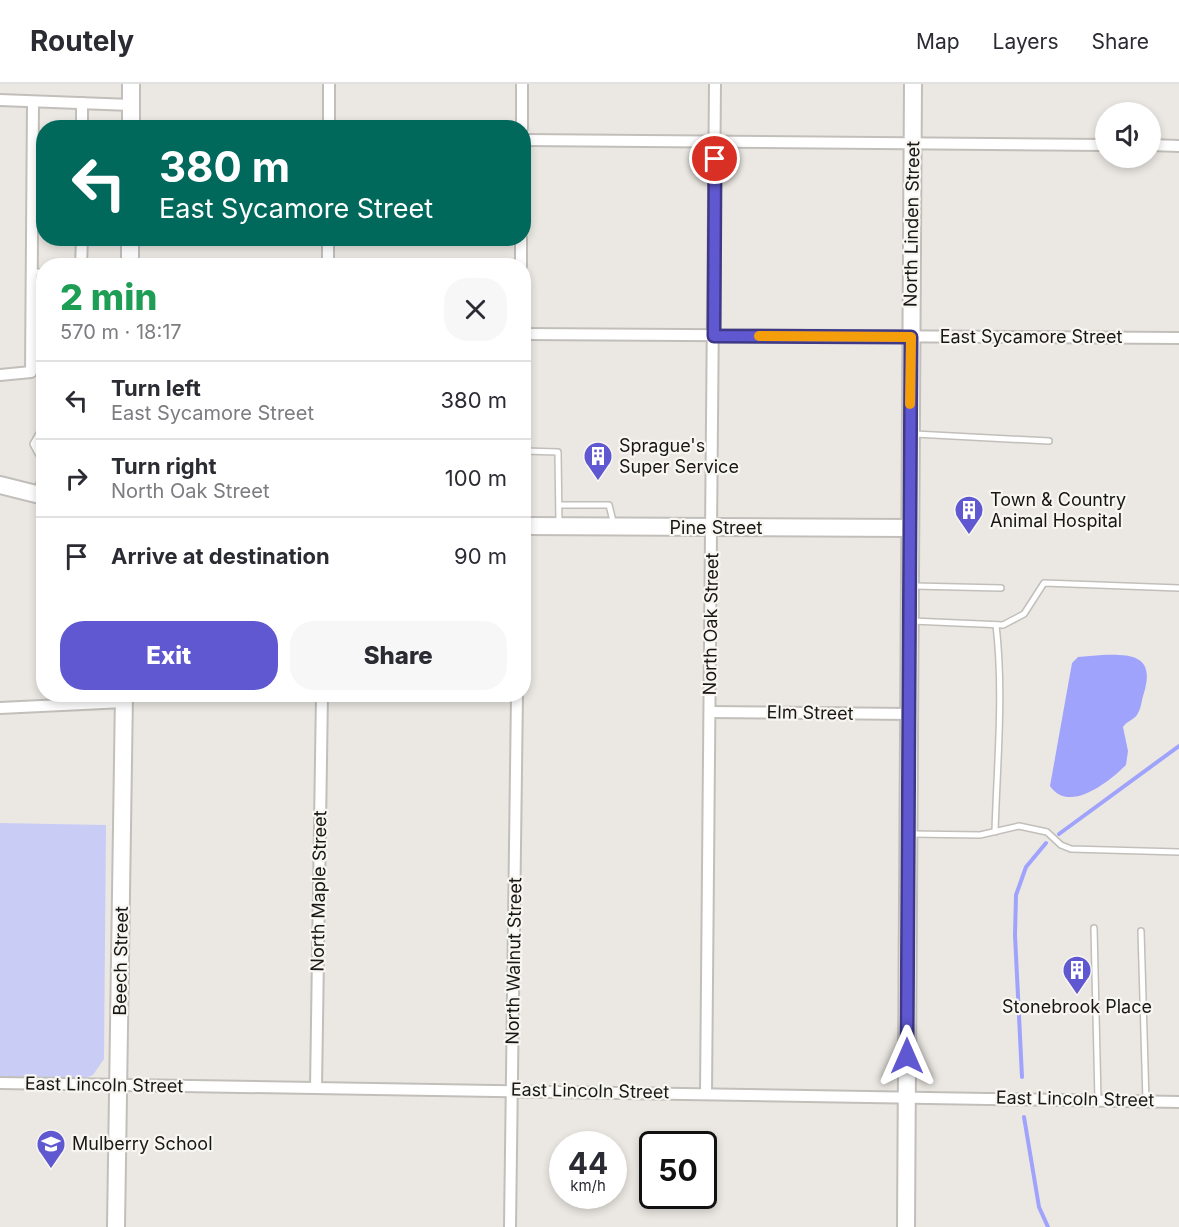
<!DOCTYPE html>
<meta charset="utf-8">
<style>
body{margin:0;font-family:Inter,sans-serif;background:#f7f7f7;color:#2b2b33;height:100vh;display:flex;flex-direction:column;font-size:22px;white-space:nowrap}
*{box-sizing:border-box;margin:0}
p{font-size:20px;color:#7c7c81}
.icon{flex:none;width:33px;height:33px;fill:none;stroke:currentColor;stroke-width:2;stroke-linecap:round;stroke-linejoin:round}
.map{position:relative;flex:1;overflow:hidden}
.panel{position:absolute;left:36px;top:174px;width:495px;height:444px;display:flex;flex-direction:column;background:#fff;border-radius:24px;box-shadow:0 3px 9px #0003}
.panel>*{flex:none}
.banner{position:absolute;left:36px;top:36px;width:495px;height:126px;border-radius:24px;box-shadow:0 3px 9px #0003;background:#00695c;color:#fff;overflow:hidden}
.fabs{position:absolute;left:1095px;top:18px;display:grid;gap:12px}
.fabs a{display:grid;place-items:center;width:66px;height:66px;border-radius:50%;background:#fff;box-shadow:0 3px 9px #0003;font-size:30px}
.speed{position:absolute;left:549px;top:1047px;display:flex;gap:12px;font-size:30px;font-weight:700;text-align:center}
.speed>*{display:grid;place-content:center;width:78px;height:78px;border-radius:50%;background:#fff;box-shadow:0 3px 9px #0003;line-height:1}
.speed small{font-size:15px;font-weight:400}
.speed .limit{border:3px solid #111;border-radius:9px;background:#fff;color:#111}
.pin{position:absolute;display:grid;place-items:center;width:51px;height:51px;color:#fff;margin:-26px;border:3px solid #fff;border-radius:50%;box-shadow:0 2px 6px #0007}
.me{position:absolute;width:66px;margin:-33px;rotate:0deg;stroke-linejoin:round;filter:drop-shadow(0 0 4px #0008)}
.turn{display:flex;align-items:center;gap:21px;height:126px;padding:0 24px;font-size:27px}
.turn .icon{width:78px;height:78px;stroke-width:2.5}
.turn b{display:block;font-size:42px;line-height:51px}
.round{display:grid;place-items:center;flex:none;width:63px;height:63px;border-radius:24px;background:#f7f7f7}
.headline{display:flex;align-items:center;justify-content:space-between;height:102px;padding:0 24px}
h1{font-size:36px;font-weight:800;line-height:45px;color:#1e9e55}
.cta{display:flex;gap:12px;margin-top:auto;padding:12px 24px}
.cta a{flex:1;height:69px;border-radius:24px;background:#6058d0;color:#fff;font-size:24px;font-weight:800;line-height:69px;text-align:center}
.cta a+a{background:#f7f7f7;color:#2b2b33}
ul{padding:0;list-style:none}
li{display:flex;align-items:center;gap:18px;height:78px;padding:0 24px;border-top:2px solid #e1e1e2}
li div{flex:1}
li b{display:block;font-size:22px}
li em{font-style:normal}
header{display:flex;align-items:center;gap:36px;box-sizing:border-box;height:84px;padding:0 30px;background:#fff;border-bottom:2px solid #e1e1e2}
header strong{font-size:28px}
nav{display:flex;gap:33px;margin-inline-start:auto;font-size:21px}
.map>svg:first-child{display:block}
.green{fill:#c9ccf5}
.water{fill:#a0a3fb}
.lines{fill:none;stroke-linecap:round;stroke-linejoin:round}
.stream{stroke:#a0a3fb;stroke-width:4}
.lane-casing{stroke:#c2bfbb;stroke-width:8}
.street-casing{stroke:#c2bfbb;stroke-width:14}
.secondary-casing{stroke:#c2bfbb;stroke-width:20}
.lane{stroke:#fff;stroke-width:5}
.street{stroke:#fff;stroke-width:10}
.secondary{stroke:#fff;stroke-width:16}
.route-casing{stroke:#3e3987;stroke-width:15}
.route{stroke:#6058d0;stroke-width:10}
.slow{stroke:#f59e0b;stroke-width:10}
.labels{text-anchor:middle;stroke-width:4.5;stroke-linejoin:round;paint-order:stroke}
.street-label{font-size:18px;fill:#181715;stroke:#f8f6f1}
.poi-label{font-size:18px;fill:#181715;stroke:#f8f6f1;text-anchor:start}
</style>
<header>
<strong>Routely</strong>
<nav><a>Map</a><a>Layers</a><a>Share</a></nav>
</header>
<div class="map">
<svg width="1179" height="1143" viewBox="0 0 1179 1143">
<rect width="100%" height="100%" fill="#ebe8e3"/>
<!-- green -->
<polygon class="green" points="0,739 106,741 104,975 93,991 83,995 0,994"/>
<!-- water -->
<path class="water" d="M1102,571c31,-1 53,1 42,38 -3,8 -2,14 -7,22 -4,5 -10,6 -14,12l5,24 -2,14c-17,17 -57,49 -76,21l22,-123 6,-6z"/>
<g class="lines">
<!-- stream -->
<g class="stream">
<polyline points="1059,750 1179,662"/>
<polyline points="1022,993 1015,851 1016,811 1026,783 1046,759"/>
<polyline points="1024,1033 1039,1123 1048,1143"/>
</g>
<!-- lane casing -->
<g class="lane-casing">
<g id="lane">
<polyline points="31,188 44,188"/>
<polyline points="44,341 33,360 44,380"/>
<polyline points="915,350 1049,357"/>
<polyline points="524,367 558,368 559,440"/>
<polyline points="37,406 44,385"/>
<polyline points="560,421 609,421 614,441"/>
<polyline points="914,502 1001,504"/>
<polyline points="912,537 1003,541 1024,530 1044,499 1179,504"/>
<path d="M995,748c2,-69 9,-139 1,-207"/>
<polyline points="912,750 980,751 1019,742 1047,748 1061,761 1071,765 1179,768"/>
<polyline points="1094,844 1098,1016"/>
<polyline points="1141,847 1146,1017"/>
</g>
</g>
<!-- street casing -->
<g class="street-casing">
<g id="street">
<polyline points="329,0 329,44"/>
<polyline points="0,16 131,21"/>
<polyline points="82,44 82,19"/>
<polyline points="522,44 522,0"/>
<polyline points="524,56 1106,61"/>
<polyline points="1150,61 1179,62"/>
<polyline points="81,182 82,154"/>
<polyline points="328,182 328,154"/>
<polyline points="521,182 521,154"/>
<polyline points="524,250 1179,254"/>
<polyline points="0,291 31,288 33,19"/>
<polyline points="0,624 124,618"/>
<polyline points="710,628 909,630"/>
<polyline points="0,999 1179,1018"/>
<polyline points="316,1004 322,610"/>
<polyline points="706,1009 715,0"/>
<polyline points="510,1143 517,610"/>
</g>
</g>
<!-- secondary casing -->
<g class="secondary-casing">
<g id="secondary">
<polyline points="131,44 131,0"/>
<polyline points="130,182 130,154"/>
<polyline points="0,401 44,412"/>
<polyline points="524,442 909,444"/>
<polyline points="116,1143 124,610"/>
<polyline points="906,1143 913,0"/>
</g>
</g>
<!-- lane -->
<use href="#lane" class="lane"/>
<!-- street -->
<use href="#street" class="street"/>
<!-- secondary -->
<use href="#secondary" class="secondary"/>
</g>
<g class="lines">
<!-- route casing -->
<g class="route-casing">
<polyline id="route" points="715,75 714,252 911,253 907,972"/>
</g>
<!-- route -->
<use href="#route" class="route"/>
<!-- slow -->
<polyline class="slow" points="759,252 911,253 910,320"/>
</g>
<!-- icons -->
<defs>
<g id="building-pin" transform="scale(1.5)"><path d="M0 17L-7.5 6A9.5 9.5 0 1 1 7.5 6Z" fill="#6058d0" stroke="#f8f6f1"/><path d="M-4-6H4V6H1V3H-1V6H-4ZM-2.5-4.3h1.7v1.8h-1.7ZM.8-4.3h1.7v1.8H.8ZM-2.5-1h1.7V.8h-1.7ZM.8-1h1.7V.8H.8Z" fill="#fff"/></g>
<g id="school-pin" transform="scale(1.5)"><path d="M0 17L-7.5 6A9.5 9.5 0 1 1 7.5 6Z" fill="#6058d0" stroke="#f8f6f1"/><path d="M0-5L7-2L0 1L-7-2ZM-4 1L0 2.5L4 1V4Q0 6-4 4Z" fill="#fff"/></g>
</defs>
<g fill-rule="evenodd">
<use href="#building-pin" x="598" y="372"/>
<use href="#building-pin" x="969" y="426"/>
<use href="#building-pin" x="1077" y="886"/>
<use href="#school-pin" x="51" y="1060"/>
</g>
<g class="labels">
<!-- street labels -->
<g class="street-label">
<text transform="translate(912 140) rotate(-89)" y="6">North Linden Street</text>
<text x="1031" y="259">East Sycamore Street</text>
<text x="716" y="450">Pine Street</text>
<text transform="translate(711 540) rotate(-89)" y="6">North Oak Street</text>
<text transform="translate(810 629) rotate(1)" y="6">Elm Street</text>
<text transform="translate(319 807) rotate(-89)" y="6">North Maple Street</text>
<text transform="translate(121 877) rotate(-89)" y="6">Beech Street</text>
<text transform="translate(514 877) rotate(-89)" y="6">North Walnut Street</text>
<text transform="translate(104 1001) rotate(1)" y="6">East Lincoln Street</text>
<text transform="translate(590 1007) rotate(1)" y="6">East Lincoln Street</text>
<text transform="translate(1075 1015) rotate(1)" y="6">East Lincoln Street</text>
</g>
<!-- poi labels -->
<g class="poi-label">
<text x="619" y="368">Sprague's<tspan x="619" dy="21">Super Service</tspan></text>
<text x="990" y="422">Town &amp; Country<tspan x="990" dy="21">Animal Hospital</tspan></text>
<text x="1077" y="929" text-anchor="middle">Stonebrook Place</text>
<text x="72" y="1066">Mulberry School</text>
</g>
</g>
</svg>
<div class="fabs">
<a><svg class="icon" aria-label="sound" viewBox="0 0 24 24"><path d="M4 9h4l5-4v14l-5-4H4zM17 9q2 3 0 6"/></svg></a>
</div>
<div class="speed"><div>44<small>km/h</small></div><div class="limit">50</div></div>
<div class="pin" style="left:715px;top:75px;background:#d93025"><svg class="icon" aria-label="arrive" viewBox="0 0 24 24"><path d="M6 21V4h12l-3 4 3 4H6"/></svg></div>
<svg class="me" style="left:907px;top:972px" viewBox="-20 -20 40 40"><path d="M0-17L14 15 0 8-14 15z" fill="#6058d0" stroke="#fff" stroke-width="4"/></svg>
<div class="banner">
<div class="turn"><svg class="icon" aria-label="left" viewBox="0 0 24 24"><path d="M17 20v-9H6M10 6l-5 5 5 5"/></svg><div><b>380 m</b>East Sycamore Street</div></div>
</div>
<section class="panel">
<div class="headline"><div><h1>2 min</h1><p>570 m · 18:17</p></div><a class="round"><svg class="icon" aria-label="close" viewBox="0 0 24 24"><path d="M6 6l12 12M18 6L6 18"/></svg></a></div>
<ul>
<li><svg class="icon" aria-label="left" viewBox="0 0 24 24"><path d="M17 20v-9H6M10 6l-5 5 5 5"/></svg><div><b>Turn left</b><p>East Sycamore Street</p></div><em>380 m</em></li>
<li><svg class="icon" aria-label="right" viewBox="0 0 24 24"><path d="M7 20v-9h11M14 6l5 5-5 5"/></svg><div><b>Turn right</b><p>North Oak Street</p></div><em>100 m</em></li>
<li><svg class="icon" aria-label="arrive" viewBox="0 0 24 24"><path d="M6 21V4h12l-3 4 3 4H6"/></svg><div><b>Arrive at destination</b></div><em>90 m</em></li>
</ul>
<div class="cta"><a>Exit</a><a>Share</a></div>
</section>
</div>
